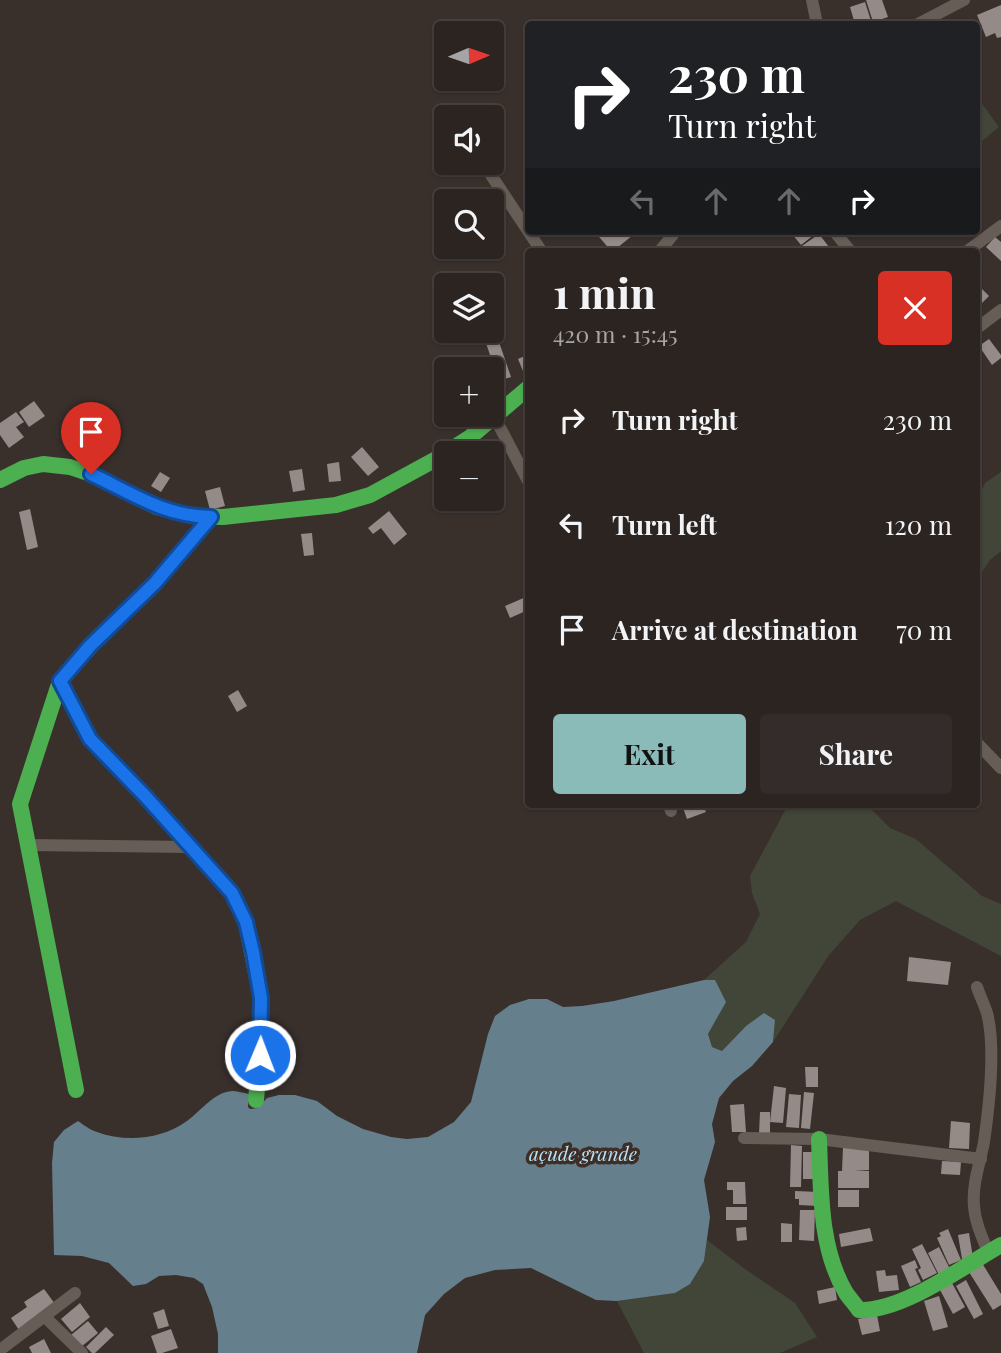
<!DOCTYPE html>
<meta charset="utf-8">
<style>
body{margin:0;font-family:"Playfair Display",serif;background:#332c2a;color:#f1f3f6;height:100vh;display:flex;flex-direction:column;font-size:26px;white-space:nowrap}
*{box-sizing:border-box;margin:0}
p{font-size:23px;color:#a6a4a5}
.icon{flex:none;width:38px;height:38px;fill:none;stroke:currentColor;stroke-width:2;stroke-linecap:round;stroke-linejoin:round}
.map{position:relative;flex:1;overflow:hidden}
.details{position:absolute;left:525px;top:248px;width:455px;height:560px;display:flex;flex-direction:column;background:#2b2421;border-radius:7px;box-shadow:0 2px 5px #0004,0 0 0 2px #47413f}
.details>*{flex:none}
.hud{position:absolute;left:525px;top:21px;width:455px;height:214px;border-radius:7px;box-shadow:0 2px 5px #0004,0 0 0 2px #47413f;background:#202124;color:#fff;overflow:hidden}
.needle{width:46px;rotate:88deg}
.buttons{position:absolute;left:434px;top:21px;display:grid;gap:14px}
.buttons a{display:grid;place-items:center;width:70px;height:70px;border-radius:7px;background:#2b2421;box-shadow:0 2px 5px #0004,0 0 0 2px #47413f;font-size:35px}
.pin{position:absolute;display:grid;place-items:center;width:60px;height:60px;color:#fff;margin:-72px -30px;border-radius:50% 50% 50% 0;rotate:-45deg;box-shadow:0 0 7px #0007}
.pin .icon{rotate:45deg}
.me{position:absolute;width:77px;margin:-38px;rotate:1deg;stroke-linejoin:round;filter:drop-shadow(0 0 5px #0008)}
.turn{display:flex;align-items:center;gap:24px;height:147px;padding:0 28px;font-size:32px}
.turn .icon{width:91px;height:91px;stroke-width:2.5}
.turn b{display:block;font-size:49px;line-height:60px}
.lanes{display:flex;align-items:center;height:66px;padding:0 28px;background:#0003;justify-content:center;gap:35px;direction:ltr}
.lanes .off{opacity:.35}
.round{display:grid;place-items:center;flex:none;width:74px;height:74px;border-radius:7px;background:#332c2a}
.head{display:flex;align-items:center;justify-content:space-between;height:119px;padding:0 28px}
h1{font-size:42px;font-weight:700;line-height:52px}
.primary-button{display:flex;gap:14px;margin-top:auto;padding:14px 28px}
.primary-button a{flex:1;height:80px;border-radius:7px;background:#8bbbb9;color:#111;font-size:28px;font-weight:700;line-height:80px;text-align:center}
.primary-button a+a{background:#332c2a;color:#f1f3f6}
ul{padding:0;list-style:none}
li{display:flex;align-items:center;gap:21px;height:105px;padding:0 28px}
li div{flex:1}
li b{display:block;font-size:26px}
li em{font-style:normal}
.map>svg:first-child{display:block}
.green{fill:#414638}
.water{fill:#657f8c}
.building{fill:#948b88}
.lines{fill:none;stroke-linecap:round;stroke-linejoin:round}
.street{stroke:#665e56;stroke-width:12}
.fast{stroke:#4caf50;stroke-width:16}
.route-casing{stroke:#114b97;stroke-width:18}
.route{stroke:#1a73e8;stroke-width:12}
.labels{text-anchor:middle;stroke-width:7;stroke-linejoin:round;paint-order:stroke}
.water-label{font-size:19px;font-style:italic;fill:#b6e3fa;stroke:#3f2e26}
</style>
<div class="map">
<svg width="1001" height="1353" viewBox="0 0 1001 1353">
<rect width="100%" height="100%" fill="#39302c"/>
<!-- green -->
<g class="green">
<polygon points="977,97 999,127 977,145"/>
<polygon points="1001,472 1001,551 990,560 977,579 977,501 985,483"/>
<polygon points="788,805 867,805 890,828 916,839 982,896 1001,904 1001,956 896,901 860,920 829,955 773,1042 775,1020 746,1026 722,1051 712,1047 708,1034 720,1013 719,990 715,980 704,980 746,942 760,914 752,893 750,876"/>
<polygon points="707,1240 745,1269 795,1303 817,1337 780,1353 644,1353 617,1301 675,1293 704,1261"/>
</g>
<!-- water -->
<path class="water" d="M704,980h11l11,22 -18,32 4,13 10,4 24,-25 18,-13 11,7 -2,22 -21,24 -19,15 -14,17 -7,26 3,18 -11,38 6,37 -6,44 -14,23 -15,9 -58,8 -21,-1 -65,-32 -36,2 -30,8 -21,16 -19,21 -8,38h-199v-19l-6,-27 -9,-23 -9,-6 -18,-3 -17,1 -13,8 -13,2 -24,-23 -27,-7 -28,-1 -2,-92 2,-21 10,-12 14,-9c6,4 12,9 19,11 29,11 65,7 90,-11 14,-10 27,-29 45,-30 5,0 12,2 17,3l-1,13 2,2 8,-1 9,-10 12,-3h16l22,6 20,15 26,13 28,8 16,2 21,-2 26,-15 17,-20 17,-68 7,-18 15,-11 19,-6h18l16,8 19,-1 32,-5z"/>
<!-- building -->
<g class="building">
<polygon points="866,0 882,0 888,17 873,22"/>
<polygon points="865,2 872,24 855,24 850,7"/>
<polygon points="1001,5 1001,37 997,38 995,33 986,37 977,15"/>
<polygon points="594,231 638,231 612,252"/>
<polygon points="796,231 819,231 801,245 792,234"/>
<polygon points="819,234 829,247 822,252 806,252 802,246"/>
<polygon points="995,237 1001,242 1001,261 986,247"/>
<polygon points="978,285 989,296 980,305 976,302 976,286"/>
<polygon points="498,339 511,377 492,383 492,369 479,369 493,364 486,343"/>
<polygon points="989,339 1001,355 1001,358 992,365 979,346"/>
<polygon points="528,349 528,369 523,371 518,359 527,355 525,350"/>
<polygon points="34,401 45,416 29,427 19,412"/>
<polygon points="86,410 96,431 84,437 74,417"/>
<polygon points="16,412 24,422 16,427 24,437 9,448 0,435 0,423"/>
<polygon points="362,447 379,467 368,476 351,457"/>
<polygon points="339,462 341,481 329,482 327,464"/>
<polygon points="302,469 305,490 293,492 289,471"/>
<polygon points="160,472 170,478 161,492 151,486"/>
<polygon points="220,487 225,506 210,510 205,491"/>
<polygon points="30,509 38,547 27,550 19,512"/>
<polygon points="389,511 407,534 394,545 381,528 373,534 368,528"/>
<polygon points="312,533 314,555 304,556 301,534"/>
<polygon points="528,596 528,610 510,618 505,606"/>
<polygon points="238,690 247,706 237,712 228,696"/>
<polygon points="682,805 703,805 706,812 687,819"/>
<polygon points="909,957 951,962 948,985 907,981"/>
<polygon points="805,1067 818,1067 818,1087 806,1087"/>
<polygon points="774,1086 786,1088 783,1123 770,1122"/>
<polygon points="804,1092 814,1093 810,1129 801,1128"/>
<polygon points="789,1094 801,1095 799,1128 786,1127"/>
<polygon points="744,1104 746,1132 732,1132 730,1105"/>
<polygon points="760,1112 770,1112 770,1134 759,1134"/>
<polygon points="951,1121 970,1123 969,1149 949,1148"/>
<polygon points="791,1145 802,1146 801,1187 790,1187"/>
<polygon points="843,1147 869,1147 869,1170 854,1170 869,1171 869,1188 838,1188 838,1171 842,1171"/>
<polygon points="803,1152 817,1152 816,1179 803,1179"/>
<polygon points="942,1161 961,1162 960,1175 941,1174"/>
<polygon points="727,1182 745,1182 746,1204 733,1204 733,1190 727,1190"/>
<rect x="838" y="1190" width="21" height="17"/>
<polygon points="795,1191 819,1192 818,1206 799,1205 799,1199 795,1199"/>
<rect x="726" y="1207" width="21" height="13"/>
<polygon points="800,1210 815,1210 814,1241 799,1240"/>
<polygon points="781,1223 792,1224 792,1242 781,1242"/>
<polygon points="746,1227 747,1240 737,1241 736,1228"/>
<polygon points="870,1228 873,1241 841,1247 839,1234"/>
<polygon points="948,1229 961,1260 949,1265 937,1238 941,1236 939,1233"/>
<polygon points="969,1233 973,1258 962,1259 958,1235"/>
<polygon points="922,1244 937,1273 923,1280 918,1270 921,1268 912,1249"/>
<polygon points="939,1247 950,1269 939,1275 928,1253"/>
<polygon points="915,1260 918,1268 915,1269 921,1282 910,1287 901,1266"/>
<polygon points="982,1263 1001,1294 1001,1305 993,1310 969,1272"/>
<polygon points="885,1270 886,1276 897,1275 899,1290 879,1292 876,1271"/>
<polygon points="966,1280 983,1314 974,1319 956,1286"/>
<polygon points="952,1283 965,1307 953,1314 940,1290"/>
<polygon points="835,1287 837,1300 819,1304 817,1291"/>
<polygon points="44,1289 55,1304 19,1330 11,1318 27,1307 24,1302"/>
<polygon points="939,1296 948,1327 933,1331 924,1301"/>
<polygon points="80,1303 90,1317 72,1332 61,1319"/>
<polygon points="164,1309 169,1326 158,1329 153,1313"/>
<polygon points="877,1315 880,1331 862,1335 858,1319"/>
<polygon points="88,1321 98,1333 81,1347 71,1335"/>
<polygon points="106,1327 114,1335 95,1353 92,1353 86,1347"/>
<polygon points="171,1329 178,1348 162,1353 157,1353 151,1336"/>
<polygon points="44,1339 51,1353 32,1353 29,1347"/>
</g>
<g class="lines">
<!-- street -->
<g class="street">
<polyline points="812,0 817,24"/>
<polyline points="918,24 964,0"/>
<polyline points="483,163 542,252"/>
<polyline points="834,231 851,252"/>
<polyline points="659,252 676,231"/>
<polyline points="966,252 1001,226"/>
<polyline points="976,329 1001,310"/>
<polyline points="494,416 528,481"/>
<polyline points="976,742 1001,768"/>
<polyline points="669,805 671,811"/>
<polyline points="28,845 190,847"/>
<path d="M977,987c3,9 7,17 10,26 9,34 2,94 -3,129 -4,21 -12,42 -10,64 1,16 8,31 14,46"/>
<polyline points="744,1138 819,1139 981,1159"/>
<polyline points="45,1317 82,1353"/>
<polyline points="0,1350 75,1293"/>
</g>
<!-- fast -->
<g class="fast">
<polyline points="0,480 24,468 43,464 70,467 91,474 157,507 192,516 223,517 336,505 370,495 438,458 469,438 528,388"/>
<polyline points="60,681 90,739 146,797 232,893 246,922 261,998 260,1055 256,1100"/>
<polyline points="76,1090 20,804 60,681 91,646 155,583 211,517"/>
<path d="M819,1139c2,50 0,109 27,154 4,6 9,11 13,17 43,2 105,-44 142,-65"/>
</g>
</g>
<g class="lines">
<!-- route casing -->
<g class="route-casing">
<path id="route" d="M91,474c42,20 73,42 120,43l-56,66 -65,63 -30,35 30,58 56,58 86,96 14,29 7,30 8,46 -1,57"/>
</g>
<!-- route -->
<use href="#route" class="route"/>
</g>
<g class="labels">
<!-- water labels -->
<g class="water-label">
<text x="583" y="1161">açude grande</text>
</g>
</g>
</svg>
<div class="buttons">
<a><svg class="needle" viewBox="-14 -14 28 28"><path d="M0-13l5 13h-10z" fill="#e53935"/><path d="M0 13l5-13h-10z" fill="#a6a4a5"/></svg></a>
<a><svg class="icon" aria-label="sound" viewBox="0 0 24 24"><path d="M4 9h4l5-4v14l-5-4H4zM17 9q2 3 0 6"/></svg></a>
<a><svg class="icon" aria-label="search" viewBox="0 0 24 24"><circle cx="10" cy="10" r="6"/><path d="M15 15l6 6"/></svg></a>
<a><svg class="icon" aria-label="layers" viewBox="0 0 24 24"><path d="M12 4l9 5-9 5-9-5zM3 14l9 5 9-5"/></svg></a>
<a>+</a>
<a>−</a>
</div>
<div class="pin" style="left:91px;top:474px;background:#d93025"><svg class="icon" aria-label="arrive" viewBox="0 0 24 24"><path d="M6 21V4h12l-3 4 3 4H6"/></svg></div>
<svg class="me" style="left:260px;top:1055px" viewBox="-20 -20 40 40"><circle r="17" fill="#1a73e8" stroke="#fff" stroke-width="3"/><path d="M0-11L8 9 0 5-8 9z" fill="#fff"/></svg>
<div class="hud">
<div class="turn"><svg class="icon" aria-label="right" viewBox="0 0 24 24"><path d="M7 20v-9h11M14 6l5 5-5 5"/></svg><div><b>230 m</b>Turn right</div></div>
<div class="lanes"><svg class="icon off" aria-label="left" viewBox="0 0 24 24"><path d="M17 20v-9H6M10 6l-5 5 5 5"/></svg><svg class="icon off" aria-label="ahead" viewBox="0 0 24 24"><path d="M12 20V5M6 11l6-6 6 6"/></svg><svg class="icon off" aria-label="ahead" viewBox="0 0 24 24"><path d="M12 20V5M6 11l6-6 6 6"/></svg><svg class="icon" aria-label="right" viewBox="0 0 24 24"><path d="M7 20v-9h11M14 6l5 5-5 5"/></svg></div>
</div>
<section class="details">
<div class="head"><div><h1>1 min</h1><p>420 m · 15:45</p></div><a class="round" style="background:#d93025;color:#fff"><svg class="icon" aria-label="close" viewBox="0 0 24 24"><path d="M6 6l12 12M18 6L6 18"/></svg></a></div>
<ul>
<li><svg class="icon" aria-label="right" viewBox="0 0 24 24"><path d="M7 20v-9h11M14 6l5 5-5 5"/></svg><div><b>Turn right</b></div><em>230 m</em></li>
<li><svg class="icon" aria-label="left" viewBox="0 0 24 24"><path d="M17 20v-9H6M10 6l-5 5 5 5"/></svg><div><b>Turn left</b></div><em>120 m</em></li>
<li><svg class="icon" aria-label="arrive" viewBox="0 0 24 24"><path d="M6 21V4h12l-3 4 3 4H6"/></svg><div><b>Arrive at destination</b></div><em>70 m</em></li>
</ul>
<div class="primary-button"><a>Exit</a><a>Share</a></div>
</section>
</div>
